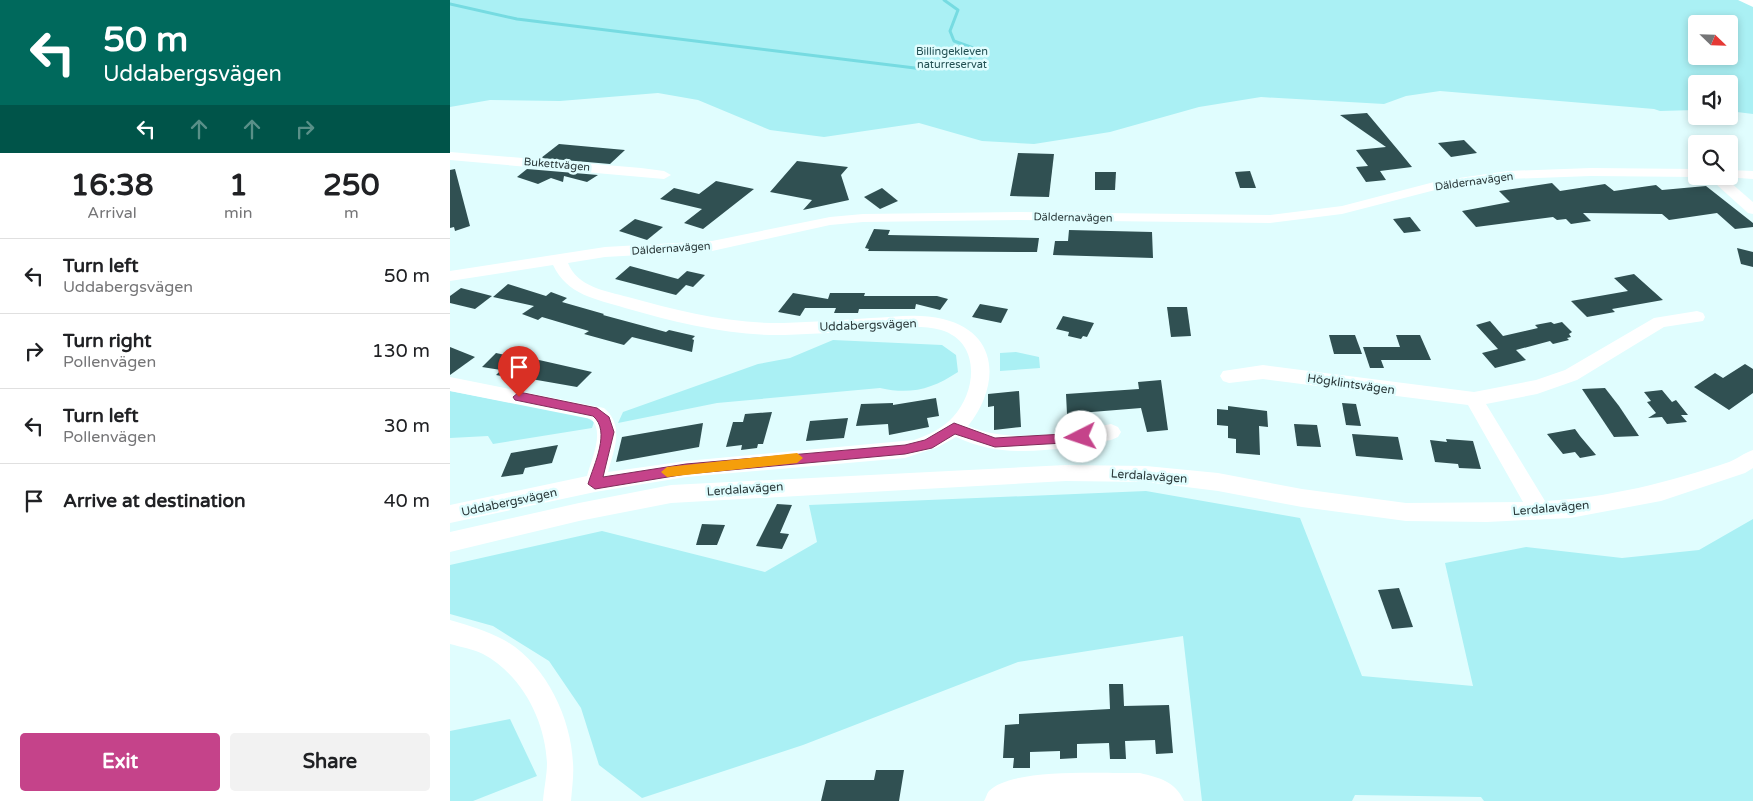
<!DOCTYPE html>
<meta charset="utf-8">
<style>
body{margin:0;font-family:"Varela Round",sans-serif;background:#f2f2f2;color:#202124;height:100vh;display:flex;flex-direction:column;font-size:19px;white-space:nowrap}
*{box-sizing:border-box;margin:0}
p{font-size:16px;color:#757577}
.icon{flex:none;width:28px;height:28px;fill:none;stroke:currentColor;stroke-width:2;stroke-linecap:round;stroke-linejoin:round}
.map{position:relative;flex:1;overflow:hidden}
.side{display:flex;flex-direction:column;background:#fff;width:450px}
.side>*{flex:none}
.top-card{background:#00695c;color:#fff;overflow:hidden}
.needle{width:32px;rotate:113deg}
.buttons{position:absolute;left:1238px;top:15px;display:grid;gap:10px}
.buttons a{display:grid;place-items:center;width:50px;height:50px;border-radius:5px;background:#fff;box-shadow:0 2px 8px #0003;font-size:25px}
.pin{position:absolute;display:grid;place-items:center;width:42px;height:42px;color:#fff;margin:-51px -21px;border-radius:50% 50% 50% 0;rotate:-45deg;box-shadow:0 0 5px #0007}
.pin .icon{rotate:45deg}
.me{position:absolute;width:55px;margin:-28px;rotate:266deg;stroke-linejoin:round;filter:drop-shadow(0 0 4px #0008)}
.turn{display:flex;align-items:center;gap:18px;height:105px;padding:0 20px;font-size:22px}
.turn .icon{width:65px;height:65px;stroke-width:2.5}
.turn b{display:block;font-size:35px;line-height:42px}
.lanes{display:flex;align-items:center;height:48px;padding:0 20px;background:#0003;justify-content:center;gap:25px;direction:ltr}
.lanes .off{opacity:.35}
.eta{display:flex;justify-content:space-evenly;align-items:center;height:85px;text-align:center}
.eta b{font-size:30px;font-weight:700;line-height:35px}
.action{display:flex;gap:10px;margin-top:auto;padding:10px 20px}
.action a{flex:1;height:58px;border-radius:5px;background:#c5438a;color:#fff;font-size:20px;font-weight:700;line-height:58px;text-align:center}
.action a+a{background:#f2f2f2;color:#202124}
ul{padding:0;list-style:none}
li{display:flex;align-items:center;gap:15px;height:75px;padding:0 20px;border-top:1px solid #e0e0e0}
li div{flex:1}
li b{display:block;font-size:19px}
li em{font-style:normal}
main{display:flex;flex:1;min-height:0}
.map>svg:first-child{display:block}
.green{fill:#aaf0f4;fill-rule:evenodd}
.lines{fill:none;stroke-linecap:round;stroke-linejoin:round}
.stream{stroke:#76dbe1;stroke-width:3}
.building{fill:#305052}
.minor{fill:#fff;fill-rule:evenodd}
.tertiary{fill:#fff;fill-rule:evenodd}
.route{fill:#c5438a;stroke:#802c5a}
.slow{fill:#f59e0b}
.labels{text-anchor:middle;stroke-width:5;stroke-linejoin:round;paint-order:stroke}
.far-park-label{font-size:11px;fill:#235053;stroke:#e0fdfe}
.far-street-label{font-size:11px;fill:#2a3839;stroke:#e0fdfe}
.street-label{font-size:12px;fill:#2a3839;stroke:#e0fdfe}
</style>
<main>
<section class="side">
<div class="top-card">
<div class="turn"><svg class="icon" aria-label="left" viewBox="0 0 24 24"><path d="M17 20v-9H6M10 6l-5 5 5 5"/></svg><div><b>50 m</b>Uddabergsvägen</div></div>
<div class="lanes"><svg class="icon" aria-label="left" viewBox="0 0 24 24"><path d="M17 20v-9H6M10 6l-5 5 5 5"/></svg><svg class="icon off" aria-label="ahead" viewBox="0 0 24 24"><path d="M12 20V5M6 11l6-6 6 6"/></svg><svg class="icon off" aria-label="ahead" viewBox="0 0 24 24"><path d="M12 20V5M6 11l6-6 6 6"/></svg><svg class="icon off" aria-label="right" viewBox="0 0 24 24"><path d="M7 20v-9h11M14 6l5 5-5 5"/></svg></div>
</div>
<div class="eta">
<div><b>16:38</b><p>Arrival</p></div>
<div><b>1</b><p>min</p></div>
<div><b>250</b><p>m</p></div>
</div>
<ul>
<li><svg class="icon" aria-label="left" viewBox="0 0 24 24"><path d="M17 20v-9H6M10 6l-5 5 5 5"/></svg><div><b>Turn left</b><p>Uddabergsvägen</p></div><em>50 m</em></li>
<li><svg class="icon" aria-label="right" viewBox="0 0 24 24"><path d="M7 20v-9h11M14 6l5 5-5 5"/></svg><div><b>Turn right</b><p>Pollenvägen</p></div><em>130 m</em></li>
<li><svg class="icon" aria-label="left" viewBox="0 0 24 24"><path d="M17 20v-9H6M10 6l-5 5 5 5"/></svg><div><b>Turn left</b><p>Pollenvägen</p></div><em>30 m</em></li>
<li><svg class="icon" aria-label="arrive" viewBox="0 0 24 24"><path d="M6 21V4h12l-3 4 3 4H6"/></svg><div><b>Arrive at destination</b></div><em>40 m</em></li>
</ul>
<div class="action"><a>Exit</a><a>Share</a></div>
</section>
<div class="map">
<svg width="1303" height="801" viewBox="0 0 1303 801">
<rect width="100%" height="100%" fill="#e0fdfe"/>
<!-- green -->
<g class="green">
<path d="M0,0h1303v114l-24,-3v-27h-33v26l-36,1 -6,-2 -214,-18 -34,5 -22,8 -123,-7 -62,10 -89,25 -76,12 -52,-3 -63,-18 -95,14 -54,-7 -72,-30 -40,-7 -98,8 -70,-1 -40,7zM1246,24h33v32h-33z"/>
<path d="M383,340l109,5 14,10 2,17c-26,17 -47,23 -78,16l-163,15 -99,20 5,-11 135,-48 32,-6z"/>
<polygon points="566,352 589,357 590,368 550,371 550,353"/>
<polygon points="0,391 136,417 144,422 142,428 43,444 38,436 0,438"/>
<polygon points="696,491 850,518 912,676 1023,686 995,563 1076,547 1172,558 1249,550 1303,519 1303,801 1034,801 1031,797 905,795 902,801 752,801 733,636 568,662 353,745 192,798 149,765 131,708 99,661 43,626 0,614 0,565 152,531 315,572 367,542 359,505"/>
<polygon points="60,719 87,776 23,801 0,801 0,731"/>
</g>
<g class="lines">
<!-- stream -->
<polyline class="stream" points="0,4 67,19 473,69 518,62 526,49 504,41 500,31 508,10 494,0"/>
</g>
<!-- building -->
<g class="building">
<polygon points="917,113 948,150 962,167 930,171 936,180 916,182 906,167 918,166 906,150 936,147 890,115"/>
<polygon points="1014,140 1027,153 1001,157 988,143"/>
<polygon points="109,144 175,150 160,164 91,158"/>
<polygon points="568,153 604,154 599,197 560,196"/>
<polygon points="347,161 398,167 391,175 399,200 353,210 362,200 320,192"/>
<polygon points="5,169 20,226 5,231 4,227 0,228 0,170"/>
<polygon points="77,169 148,175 137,182 114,176 113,182 101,178 88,184 67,177"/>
<polygon points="800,171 806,188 790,188 785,172"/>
<polygon points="645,172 666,172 665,190 645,190"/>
<polygon points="266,181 304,189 253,229 234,223 252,209 210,199 224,188 249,194"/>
<polygon points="1102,183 1110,191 1155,184 1164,191 1206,185 1212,190 1256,186 1303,223 1303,227 1285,229 1267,213 1219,220 1212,214 1133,213 1141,221 1121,224 1116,219 1107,220 1103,217 1026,227 1012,211 1060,202 1049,191"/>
<polygon points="432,188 448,201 430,209 414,197"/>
<polygon points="960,217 971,231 954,233 943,219"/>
<polygon points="185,219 213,227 197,240 169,231"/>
<polygon points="424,229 440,230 438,235 589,238 587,252 418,251 419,249 415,248"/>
<polygon points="619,230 702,232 703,258 603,255 605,241 618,241"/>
<polygon points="1287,248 1303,252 1303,267 1291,264"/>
<polygon points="180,266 228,279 237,271 255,275 243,287 236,285 226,295 165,279"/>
<polygon points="1184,274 1213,300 1162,309 1165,312 1137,317 1121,301 1178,291 1164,278"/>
<polygon points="58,284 96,296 101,292 117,298 112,302 154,314 153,315 216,332 219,330 245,336 242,339 244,340 242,352 182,337 174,345 134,334 139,331 92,317 88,320 72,314 84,306 43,297"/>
<polygon points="11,288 42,296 25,309 0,303 0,296"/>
<polygon points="343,293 378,299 380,293 415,293 414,296 487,296 498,299 490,310 466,304 465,309 409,309 408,313 384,313 386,308 355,308 350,316 328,312"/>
<polygon points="530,304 558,309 551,323 522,317"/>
<polygon points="717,307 737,307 741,336 721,337"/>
<polygon points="613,316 644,323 637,337 633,336 631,339 618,336 619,332 606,329"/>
<polygon points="1040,321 1053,336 1088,328 1085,325 1101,322 1104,324 1112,322 1122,332 1119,334 1121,337 1117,338 1119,340 1103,344 1100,341 1066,350 1076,360 1045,368 1032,353 1048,349 1026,325"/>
<polygon points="879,335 905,335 912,354 884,354"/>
<polygon points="946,335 970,335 981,360 931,360 934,368 920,368 913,347 950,347"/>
<polygon points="0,347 25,357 0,375"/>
<polygon points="46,353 65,357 67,355 142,372 127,387 64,376 61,378 46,375 51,370 32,367"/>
<polygon points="1295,364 1303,369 1303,393 1279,410 1244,387 1265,373 1273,378"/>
<polygon points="711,380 718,430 697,432 691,408 617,414 616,394 689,389 688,382"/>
<polygon points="1155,388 1169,406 1189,436 1164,437 1132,389"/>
<polygon points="1212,390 1222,402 1226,400 1238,415 1231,415 1237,422 1217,424 1212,417 1198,418 1206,413 1197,402 1201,401 1194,392"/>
<polygon points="569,391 571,427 544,430 544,406 538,407 538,394"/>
<polygon points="486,398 489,416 477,418 479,427 439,435 438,424 406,426 411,404 443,403 443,405"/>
<polygon points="892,403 906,404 911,426 896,425"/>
<polygon points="778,406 817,411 818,427 809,426 810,455 786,453 786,439 778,438 778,426 767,425 767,409 778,410"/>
<polygon points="322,412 313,444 308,444 307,448 291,450 292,445 276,447 283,422 293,422 295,414"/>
<polygon points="398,418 394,438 356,441 360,421"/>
<polygon points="253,423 249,447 166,462 172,437"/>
<polygon points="844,424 867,425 871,447 847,446"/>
<polygon points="1125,429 1130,436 1146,455 1130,458 1125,452 1113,454 1097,434"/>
<polygon points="902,434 948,437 953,460 906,456"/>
<polygon points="996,439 1023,441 1031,469 1009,468 1008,464 985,462 980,440 997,442"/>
<polygon points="108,445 102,463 75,468 73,474 51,477 61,453"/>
<polygon points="327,504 342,505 330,533 339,534 332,549 306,546"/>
<polygon points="252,524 275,525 267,545 246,545"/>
<polygon points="949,588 963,627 942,629 928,590"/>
<polygon points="659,684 673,684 674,706 719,705 723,753 706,754 705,740 675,741 676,759 660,759 659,743 627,744 627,758 610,759 610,751 580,752 580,768 563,768 564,758 553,758 555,725 569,724 569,714 660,709"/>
<polygon points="426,770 454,770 449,801 371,801 376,780 424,780"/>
</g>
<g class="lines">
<!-- minor -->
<g class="minor">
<polygon points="0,152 191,168 214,171 221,175 214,179 0,160"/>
<path d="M1141,168l105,1v7h4l-4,1 -105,-1 -83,3 -69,10 -97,25 -72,9 -251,-3 -156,2 -33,3 -118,26 -107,6 -37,6c9,24 38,28 60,34 51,14 102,27 156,26 29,-1 58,-3 87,-5 24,-1 48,-5 72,1 57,14 57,67 25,107 44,19 98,6 143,-2l7,3 3,5 -3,5 -7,3c-52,9 -105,21 -155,-3l-18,10 -33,11 -219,19 -91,15 -145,31v-18l137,-29c4,-16 18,-44 4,-57l-141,-28v-14l154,31c21,18 10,41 4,64l78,-11 228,-21c15,-5 29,-12 39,-23 24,-26 28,-75 -12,-87 -22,-6 -46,-2 -69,0 -29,2 -58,4 -87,5 -55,1 -107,-12 -160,-27 -29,-9 -58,-13 -72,-43l-103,16v-10l155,-24 107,-6 118,-24 33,-3 156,-2 251,3 72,-9 96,-25 70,-10z"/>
<polygon points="1279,170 1303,171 1303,179 1274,177 1279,176"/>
<polygon points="1257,176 1273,176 1303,202 1303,214 1298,213"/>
<path d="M1247,311l6,2 2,4 -2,4 -39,6 -87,53 -40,14 -51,10 59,97c62,-3 125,-19 184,-39 8,-3 15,-9 24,-12v18l-8,5 -84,28 -91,17 -83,4 -81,-1 -104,-14 -84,-16 -72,-9 -80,-1 -395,22 -92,18 -129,31v-20l129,-29 92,-18 395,-20 80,1 72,7 84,16 104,14 117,-1 -55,-97 -205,-26 -34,4 -6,-2 -3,-5 3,-5 40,-6 211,27 62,-12 29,-10 89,-52z"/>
<path d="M0,620c18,5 37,11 54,20 41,23 67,77 69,123 1,12 -1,25 -2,38h-28c1,-13 4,-26 4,-38 -2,-43 -25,-88 -64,-109 -10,-5 -22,-7 -33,-10z"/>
<path d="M690,773c20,5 35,8 44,28h-200c2,-3 3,-8 5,-10 23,-24 118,-17 151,-18z"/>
</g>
<!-- tertiary -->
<polygon class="tertiary" points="1288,0 1303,0 1303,7"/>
</g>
<!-- route -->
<path class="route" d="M69,392l78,16 12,9 5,15 -11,45 83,-13 219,-19 20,-5 29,-17 41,15 86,-5 6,4 -6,5 -86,5 -40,-13 -23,14 -27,6 -219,20 -91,15 -7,-5c6,-20 23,-53 5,-68l-78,-16 -2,-3z"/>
<!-- slow -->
<polygon class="slow" points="347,453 353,458 347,463 217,477 211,472 217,467"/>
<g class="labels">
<!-- far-park labels -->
<g class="far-park-label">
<text x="502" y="55">Billingekleven<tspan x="502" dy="13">naturreservat</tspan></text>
</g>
<!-- far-street labels -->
<g class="far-street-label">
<text transform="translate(107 164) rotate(5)" y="4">Bukettvägen</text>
<text transform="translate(1024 181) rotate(-8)" y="4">Däldernavägen</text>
<text transform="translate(623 217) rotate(1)" y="4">Däldernavägen</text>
<text transform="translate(221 248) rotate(-4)" y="4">Däldernavägen</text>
</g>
<!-- street labels -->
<g class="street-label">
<text transform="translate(418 325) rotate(-2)" y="4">Uddabergsvägen</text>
<text transform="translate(901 384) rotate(8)" y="4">Högklintsvägen</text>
<text transform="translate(699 476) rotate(4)" y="4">Lerdalavägen</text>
<text transform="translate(295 489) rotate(-4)" y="4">Lerdalavägen</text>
<text transform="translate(59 502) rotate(-12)" y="4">Uddabergsvägen</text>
<text transform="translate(1101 508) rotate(-5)" y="4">Lerdalavägen</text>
</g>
</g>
</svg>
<div class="buttons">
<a><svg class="needle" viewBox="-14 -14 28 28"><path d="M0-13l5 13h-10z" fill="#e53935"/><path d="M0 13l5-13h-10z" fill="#757577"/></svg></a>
<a><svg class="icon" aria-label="sound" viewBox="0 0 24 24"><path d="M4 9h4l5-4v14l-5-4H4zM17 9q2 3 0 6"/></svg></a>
<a><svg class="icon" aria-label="search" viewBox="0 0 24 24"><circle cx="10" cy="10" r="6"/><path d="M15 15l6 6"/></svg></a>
</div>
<div class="pin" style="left:69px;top:397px;background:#d93025"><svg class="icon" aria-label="arrive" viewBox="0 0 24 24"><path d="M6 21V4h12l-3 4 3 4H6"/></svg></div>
<svg class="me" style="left:631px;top:437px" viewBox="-20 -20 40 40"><circle r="19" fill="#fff"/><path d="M0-13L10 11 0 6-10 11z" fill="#c5438a"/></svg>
</div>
</main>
